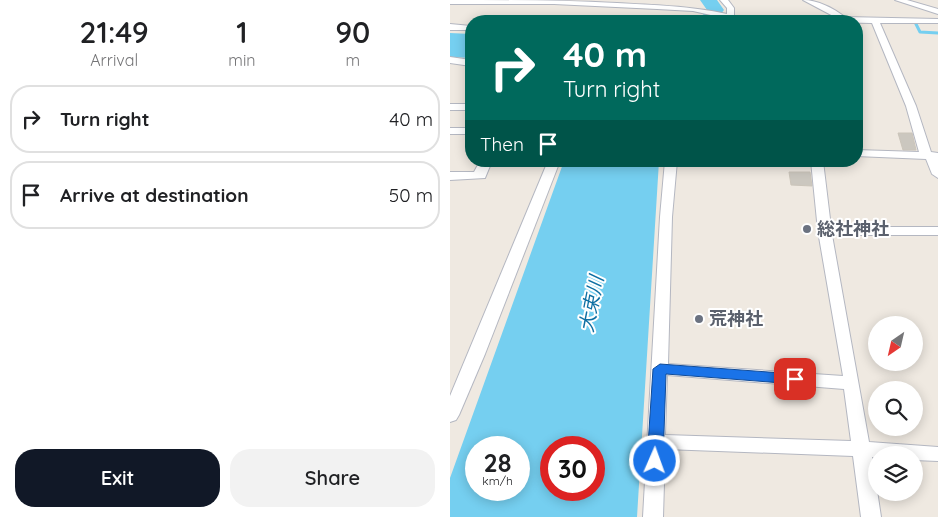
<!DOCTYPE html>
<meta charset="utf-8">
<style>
body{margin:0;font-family:Quicksand,"Noto Sans JP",sans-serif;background:#f2f2f2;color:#202124;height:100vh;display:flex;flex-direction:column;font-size:19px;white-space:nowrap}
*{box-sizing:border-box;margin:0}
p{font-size:16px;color:#757577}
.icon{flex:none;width:28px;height:28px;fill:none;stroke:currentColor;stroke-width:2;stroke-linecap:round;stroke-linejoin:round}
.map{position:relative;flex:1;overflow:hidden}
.drawer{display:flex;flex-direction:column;background:#fff;width:450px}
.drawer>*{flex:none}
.guide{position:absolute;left:15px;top:15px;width:398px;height:152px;border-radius:20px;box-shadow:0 2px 12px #0003;background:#00695c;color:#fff;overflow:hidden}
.needle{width:32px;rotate:214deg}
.controls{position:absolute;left:418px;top:316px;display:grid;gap:10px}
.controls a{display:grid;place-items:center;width:55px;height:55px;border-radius:50%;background:#fff;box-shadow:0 2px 12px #0003;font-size:25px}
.speed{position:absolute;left:15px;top:436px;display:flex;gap:10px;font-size:25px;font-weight:700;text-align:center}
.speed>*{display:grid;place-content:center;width:65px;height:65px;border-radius:50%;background:#fff;box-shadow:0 2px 12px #0003;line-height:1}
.speed small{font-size:12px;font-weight:400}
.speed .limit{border:8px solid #d22;background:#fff;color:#111}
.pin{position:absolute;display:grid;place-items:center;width:42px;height:42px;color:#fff;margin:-21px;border-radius:10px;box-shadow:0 2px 8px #0006}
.me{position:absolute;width:55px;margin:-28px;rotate:2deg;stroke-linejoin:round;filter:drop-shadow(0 0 4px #0008)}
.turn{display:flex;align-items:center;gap:18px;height:105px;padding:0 15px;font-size:22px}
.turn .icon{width:65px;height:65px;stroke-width:2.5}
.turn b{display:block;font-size:35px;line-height:42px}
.then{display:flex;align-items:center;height:48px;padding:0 15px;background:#0003;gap:10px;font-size:19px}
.eta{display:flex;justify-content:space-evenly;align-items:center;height:85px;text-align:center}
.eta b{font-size:30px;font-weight:600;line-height:35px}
.primary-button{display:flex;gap:10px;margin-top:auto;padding:10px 15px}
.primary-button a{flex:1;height:58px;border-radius:20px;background:#111827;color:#fff;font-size:20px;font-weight:600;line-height:58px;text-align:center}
.primary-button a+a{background:#f2f2f2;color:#202124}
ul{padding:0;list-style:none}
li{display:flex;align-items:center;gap:15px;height:68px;margin:0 10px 8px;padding:0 5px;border:2px solid #e0e0e0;border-radius:20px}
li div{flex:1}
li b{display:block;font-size:19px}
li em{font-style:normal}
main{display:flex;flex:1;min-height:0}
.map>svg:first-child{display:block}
.water{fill:#75cff0;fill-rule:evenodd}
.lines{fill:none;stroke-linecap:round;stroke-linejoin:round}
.stream{stroke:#75cff0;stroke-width:3}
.river{fill:#75cff0;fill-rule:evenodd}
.building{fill:#cbc7bf;stroke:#cbc5ba}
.minor-casing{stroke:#b4b7c1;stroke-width:2}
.minor{fill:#fff;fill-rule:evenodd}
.route{fill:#1a73e8;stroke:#114b97}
.worship-dot{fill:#6b7280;stroke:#fff;stroke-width:2}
.labels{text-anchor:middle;stroke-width:4;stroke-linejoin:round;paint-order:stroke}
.worship-label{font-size:18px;font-weight:bold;fill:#5b616d;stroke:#fff;text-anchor:start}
.water-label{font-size:19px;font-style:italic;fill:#0d6fa3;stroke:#fff}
</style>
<main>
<section class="drawer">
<div class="eta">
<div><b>21:49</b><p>Arrival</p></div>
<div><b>1</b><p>min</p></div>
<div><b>90</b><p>m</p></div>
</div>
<ul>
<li><svg class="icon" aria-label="right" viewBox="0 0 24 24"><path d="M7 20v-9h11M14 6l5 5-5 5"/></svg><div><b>Turn right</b></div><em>40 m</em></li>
<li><svg class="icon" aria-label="arrive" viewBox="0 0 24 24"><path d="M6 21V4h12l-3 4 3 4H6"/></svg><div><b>Arrive at destination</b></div><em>50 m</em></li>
</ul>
<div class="primary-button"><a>Exit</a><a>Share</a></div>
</section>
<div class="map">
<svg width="488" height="517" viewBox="0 0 488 517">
<rect width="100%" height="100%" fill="#efe9e1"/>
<!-- water -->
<g class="water">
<polygon points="0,33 21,34 21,58 0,57"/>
<path d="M114,161h95l-22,356h-187v-39zM26,448h43v42h-43zM101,448h43v42h-43z"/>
</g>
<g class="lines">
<!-- stream -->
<polyline class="stream" points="465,22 470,32 488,33"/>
<!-- river -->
<polygon class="river" points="250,0 267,0 274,10 265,21 248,21 257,10"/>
</g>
<!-- building -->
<g class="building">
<polygon points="448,133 462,133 466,150 453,150"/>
<polygon points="339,172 360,172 362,186 341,185"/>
</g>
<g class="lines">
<!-- minor casing -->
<g class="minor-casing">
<g id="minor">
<path d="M0,0c56,0 112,0 167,3 38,2 73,3 110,11v-6l-7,-8h8l6,8v8l18,5h-31l3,-3 -31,-7 -36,-2 -103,-5h-104z"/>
<path d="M353,0c15,0 30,8 42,17l93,2v4h-58l36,83 15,46 7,1v25l-6,-4 -6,-15 -70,-3v-6l63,2 -13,-46 -34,-83 -93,-2c9,-8 43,-4 56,-4z"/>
<polygon points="445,0 457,0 488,9 488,14"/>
<polygon points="0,24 21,26 21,30 0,30"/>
<polygon points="0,57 21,60 21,66 0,63"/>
<rect x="0" y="104" width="21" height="6"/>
<rect x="0" y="128" width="21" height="6"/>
<polygon points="30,161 42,161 35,178 0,180 0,172 24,172"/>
<polygon points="98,161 110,161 35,354 9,415 6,420 0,422 0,396"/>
<path d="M215,161h12l-5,56 -4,147 175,12 -25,-145 -7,-70h12l8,66h107v8h-106l37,207 69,5v14l-24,-1v-5h-38v2h-4l9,60h-20l-8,-61 -188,-7 -2,68h-20l17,-300zM217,375l177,14 7,52 -186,-6z"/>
</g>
</g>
<!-- minor -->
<use href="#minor" class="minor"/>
</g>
<!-- route -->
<polygon class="route" points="210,364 345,374 351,379 345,384 216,374 213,461 210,465 205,467 200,465 197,461 203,369"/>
<!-- markers -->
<g class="worship-dot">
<circle cx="357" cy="229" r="5"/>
<circle cx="249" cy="319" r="5"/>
</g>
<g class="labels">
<!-- worship labels -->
<g class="worship-label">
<text x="367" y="235">総社神社</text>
<text x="259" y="325">荒神社</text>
</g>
<!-- water labels -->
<g class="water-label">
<text transform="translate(141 304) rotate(-79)" y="7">大束川</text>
</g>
</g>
</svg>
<div class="controls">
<a><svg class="needle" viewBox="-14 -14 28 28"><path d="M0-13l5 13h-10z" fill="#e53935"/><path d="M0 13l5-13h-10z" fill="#757577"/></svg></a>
<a><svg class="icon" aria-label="search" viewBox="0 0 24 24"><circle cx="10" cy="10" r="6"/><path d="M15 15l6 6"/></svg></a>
<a><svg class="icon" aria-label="layers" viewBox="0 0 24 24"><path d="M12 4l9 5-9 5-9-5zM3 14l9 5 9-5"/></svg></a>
</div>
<div class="speed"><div>28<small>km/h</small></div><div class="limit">30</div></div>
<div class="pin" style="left:345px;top:379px;background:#d93025"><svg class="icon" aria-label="arrive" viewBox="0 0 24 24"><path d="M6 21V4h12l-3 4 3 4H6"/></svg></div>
<svg class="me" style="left:205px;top:461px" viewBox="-20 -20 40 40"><circle r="17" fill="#1a73e8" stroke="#fff" stroke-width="3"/><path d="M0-11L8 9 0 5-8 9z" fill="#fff"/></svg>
<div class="guide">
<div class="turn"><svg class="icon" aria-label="right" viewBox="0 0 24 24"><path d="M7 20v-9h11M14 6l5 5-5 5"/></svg><div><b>40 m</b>Turn right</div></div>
<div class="then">Then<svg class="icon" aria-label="arrive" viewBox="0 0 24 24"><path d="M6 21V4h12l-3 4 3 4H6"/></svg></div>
</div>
</div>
</main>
